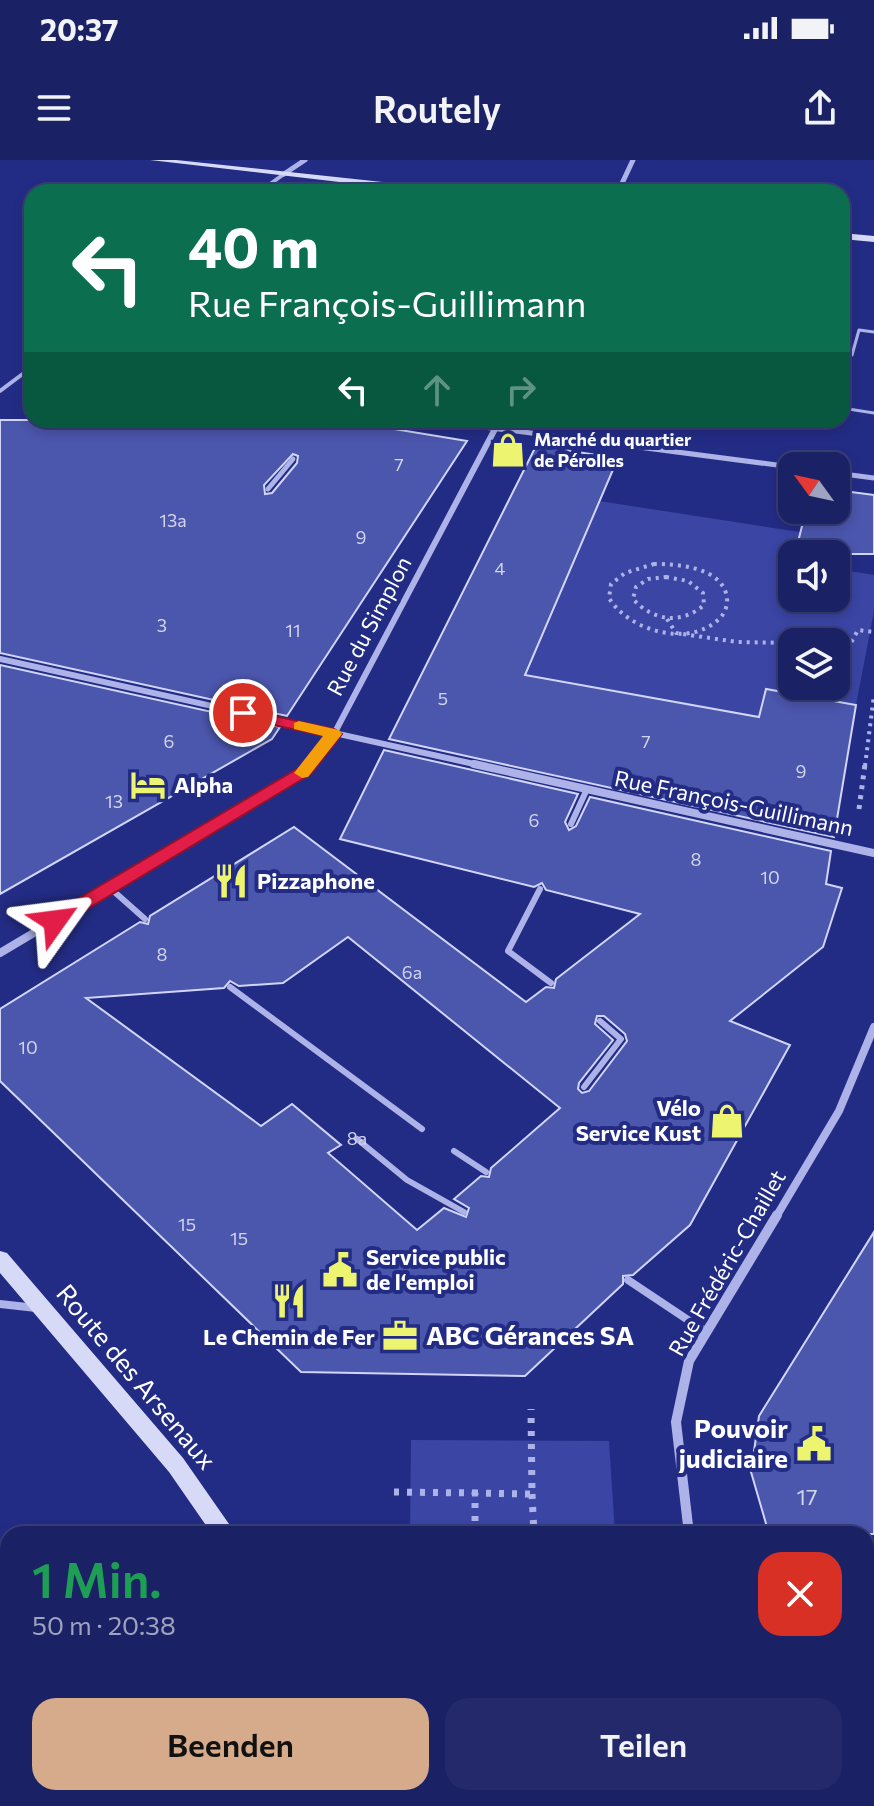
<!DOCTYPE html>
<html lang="de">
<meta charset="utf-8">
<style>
body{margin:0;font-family:Commissioner,sans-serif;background:#23296a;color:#f1f3f6;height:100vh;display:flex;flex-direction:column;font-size:30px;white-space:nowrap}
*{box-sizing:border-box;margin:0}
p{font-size:26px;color:#9fa3bf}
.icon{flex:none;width:44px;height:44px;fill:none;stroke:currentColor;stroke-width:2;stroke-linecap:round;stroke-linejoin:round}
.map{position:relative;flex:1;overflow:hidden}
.drawer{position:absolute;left:0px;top:1366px;width:874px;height:280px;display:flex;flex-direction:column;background:#1a2164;border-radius:24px 24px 0 0;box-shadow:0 4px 12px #0003,0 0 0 2px #383e78}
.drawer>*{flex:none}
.banner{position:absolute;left:24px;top:24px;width:826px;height:244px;border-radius:24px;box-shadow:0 4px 12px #0003,0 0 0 2px #383e78;background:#0b6e4f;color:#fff;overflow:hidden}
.needle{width:52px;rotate:303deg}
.fabs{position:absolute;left:778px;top:292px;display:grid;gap:16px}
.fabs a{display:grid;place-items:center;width:72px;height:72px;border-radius:16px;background:#1a2164;box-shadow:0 4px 12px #0003,0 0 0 2px #383e78;font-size:40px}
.pin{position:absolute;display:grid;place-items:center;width:68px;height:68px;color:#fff;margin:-34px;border:4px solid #fff;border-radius:50%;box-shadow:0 2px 8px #0007}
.me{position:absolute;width:88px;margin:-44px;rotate:59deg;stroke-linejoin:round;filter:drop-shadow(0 0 6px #0008)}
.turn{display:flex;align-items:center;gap:28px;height:168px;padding:0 32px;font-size:36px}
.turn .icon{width:104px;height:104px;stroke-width:2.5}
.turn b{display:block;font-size:56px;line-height:68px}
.lanes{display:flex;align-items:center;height:76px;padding:0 32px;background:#0003;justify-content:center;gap:40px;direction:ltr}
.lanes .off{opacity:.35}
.round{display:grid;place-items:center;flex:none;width:84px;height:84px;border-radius:24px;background:#23296a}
.head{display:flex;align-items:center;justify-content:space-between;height:136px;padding:0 32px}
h1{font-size:48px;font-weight:600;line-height:60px;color:#1e9e55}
.action{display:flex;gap:16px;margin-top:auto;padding:16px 32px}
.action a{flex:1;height:92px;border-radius:24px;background:#d6ab8b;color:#111;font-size:32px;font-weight:600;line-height:92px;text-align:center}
.action a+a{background:#23296a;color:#f1f3f6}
.status{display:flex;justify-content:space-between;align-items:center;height:56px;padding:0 40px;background:#1a2164;direction:ltr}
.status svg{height:22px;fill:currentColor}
header{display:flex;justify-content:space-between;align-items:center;height:104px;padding:0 32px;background:#1a2164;font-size:36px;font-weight:600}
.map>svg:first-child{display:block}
.green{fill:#3a45a4;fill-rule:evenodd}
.building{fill:#4b56ad;stroke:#d1d5f7;stroke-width:2;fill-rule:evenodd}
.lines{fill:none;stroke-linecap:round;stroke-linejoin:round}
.path-far2{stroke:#adb3e9;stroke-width:4;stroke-dasharray:3 5;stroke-linecap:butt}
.path-far1{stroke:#adb3e9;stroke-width:5;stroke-dasharray:4 6;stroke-linecap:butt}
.path{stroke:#adb3e9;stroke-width:7;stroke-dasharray:5 8;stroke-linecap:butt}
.service-far3{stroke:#adb3e9;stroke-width:3}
.service-far2{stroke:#adb3e9;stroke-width:5}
.service-far1{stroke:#adb3e9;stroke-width:6}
.service{stroke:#adb3e9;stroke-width:8}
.pedestrian-far1{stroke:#adb3e9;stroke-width:4}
.pedestrian{stroke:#adb3e9;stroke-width:5}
.minor-far3{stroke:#adb3e9;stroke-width:5}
.minor-far2{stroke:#adb3e9;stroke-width:6}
.minor-far1{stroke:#adb3e9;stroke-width:8}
.minor{stroke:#adb3e9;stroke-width:10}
.tertiary{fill:#adb3e9;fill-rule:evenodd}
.secondary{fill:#d7daf7;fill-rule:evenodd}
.route{fill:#e11d48;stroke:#92132f;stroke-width:2}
.slow{fill:#f59e0b}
.labels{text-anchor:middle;stroke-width:8;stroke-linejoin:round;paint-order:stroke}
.far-poi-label{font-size:18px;font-weight:bold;fill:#fff;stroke:#232c85;text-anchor:start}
.number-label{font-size:18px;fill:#d2d5ea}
.street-label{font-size:22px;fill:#fff;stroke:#232c85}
.poi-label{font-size:22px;font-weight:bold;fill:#fff;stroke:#232c85;text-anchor:start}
.near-number-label{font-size:22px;fill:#d2d5ea}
.near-poi-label{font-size:26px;font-weight:bold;fill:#fff;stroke:#232c85;text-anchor:start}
.near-street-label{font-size:26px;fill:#fff;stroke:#232c85}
</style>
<div class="status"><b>20:37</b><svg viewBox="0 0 49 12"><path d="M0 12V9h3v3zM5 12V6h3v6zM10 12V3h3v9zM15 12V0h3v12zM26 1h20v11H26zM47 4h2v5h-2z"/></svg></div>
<header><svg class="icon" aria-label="menu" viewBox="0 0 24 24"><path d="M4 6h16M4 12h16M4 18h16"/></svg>Routely<svg class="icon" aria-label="share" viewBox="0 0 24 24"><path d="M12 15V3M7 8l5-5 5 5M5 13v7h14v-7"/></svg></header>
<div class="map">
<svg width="874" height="1646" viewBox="0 0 874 1646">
<rect width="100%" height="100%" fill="#232c85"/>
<!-- green -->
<g class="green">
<path d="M599,341l201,31 -5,22h-3v44h44v-29l38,6v36l-18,94 -90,-16 -7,28 -234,-42zM792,482h44v44h-44z"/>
<polygon points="411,1280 609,1281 615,1374 410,1374"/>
</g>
<!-- building -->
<g class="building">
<path d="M0,260h301l15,3 5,6 6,-4 15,2 4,-6 121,20 -180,275 -287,-63zM293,294l5,2 -1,7 -25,30 -7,1 -1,-9z"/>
<polygon points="536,286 618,298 525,515 759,557 766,529 856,545 834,677 389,579"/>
<polygon points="836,330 874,335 874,394 795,394 806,350 836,350"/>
<polygon points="0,505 280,567 272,579 0,734"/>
<path d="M384,590l194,44 -13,28 4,8 7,-4 14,-29 241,54 -5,33 16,4 -19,59 -93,74 60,24 -100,180 -57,50 -10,1v8l-98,92 -224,-4 -301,-291v-72l140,-87 8,2 2,-8 144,-89 232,175 20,-15 8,1 2,-9 84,-65 -94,-24 -4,-7 -8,4 -194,-48zM348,777l212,171 -69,60 -2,9 -8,-1 -27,23 15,9 -3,9 -22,-9 -27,22 -89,-77 13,-8 -49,-41 -31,22 -175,-128 138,-10 6,-7 9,5 44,-3zM597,856h7l21,18 2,7 -38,50 -7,2 -4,-4 1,-6 34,-43 -18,-16z"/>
<polygon points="874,1072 874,1374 769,1374 751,1312 759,1256"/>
</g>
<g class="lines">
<!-- path-far2 -->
<g class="path-far2">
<path d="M654,404c24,0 69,3 73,34 1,8 -3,17 -9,22 -31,28 -90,10 -109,-22l2,-14 14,-11z"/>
<path d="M666,417l22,4 15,12 1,12c-23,20 -51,16 -71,-6l3,-12 12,-8z"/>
<polyline points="667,459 676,473 737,482 792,483"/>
<polyline points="836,510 858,470 874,472"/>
<polyline points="865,606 874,535"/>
</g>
<!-- path-far1 -->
<polyline class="path-far1" points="859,649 865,604"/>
<!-- path -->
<g class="path">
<polyline points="394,1332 475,1333"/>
<polyline points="532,1334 534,1374"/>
<polyline points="475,1374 475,1333 532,1334 531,1249"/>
</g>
<!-- service-far3 -->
<g class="service-far3">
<polyline points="852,195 859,170 874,172"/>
<polyline points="842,248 874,253"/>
<polyline points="322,263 324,260"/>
</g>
<!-- service-far2 -->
<g class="service-far2">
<polyline points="321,264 323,261"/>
<polyline points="268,329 293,299"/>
</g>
<!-- service-far1 -->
<g class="service-far1">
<polyline points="571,664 587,629"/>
<polyline points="110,728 145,759"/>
<polyline points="540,729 508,791 551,823"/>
<polyline points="230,827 422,969"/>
<polyline points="584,927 621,879 600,861"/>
<polyline points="357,979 407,1020 464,1052"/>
<polyline points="454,991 486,1012"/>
</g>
<!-- service -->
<g class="service">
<polyline points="628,1120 706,1172"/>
<polyline points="0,1144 36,1148"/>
</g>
<!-- pedestrian-far1 -->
<g class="pedestrian-far1">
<polyline points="259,32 284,14"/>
<polyline points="0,231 32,207"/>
<polyline points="431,260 453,263"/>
</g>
<!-- pedestrian -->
<g class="pedestrian">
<polyline points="438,261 792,307"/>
<polyline points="836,313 874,318"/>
</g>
<!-- minor-far3 -->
<g class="minor-far3">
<polyline points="284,14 305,0"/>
<polyline points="618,32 633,0"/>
</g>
<!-- minor-far2 -->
<g class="minor-far2">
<polyline points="0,499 483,606"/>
<polyline points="310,606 334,574 495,269"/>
</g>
<!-- minor-far1 -->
<g class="minor-far1">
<polyline points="474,604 874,693"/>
<polyline points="0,793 306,611 311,604"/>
<polyline points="776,1057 839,951 874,867"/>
</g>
<!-- minor -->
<polyline class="minor" points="689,1374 676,1262 689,1201 777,1055"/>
<!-- tertiary -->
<polygon class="tertiary" points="283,1638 280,1646 259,1646 262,1638"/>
<!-- secondary -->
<g class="secondary">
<polygon points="150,0 176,0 448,29 452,32 425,32"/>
<polygon points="842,73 874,76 874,82 842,79"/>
<polygon points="0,1091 7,1093 183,1298 236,1374 212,1374 169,1312 0,1113"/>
<rect x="866" y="1594" width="8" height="24"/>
</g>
</g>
<!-- route -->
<polygon class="route" points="243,549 334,569 342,574 311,614 61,765 49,765 46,761 49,756 300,607 324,576 237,557 237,550"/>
<!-- slow -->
<polygon class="slow" points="299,561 339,570 342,574 308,617 302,618 294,613 323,576 294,569 294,563"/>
<!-- icons -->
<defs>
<g id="shop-bare" transform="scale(2.76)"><path d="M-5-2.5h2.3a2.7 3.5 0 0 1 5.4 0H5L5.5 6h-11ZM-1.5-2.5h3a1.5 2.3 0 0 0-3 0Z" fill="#edf46f" stroke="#232c85" stroke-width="2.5" paint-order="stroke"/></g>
<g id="hotel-bare" transform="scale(2.76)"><path d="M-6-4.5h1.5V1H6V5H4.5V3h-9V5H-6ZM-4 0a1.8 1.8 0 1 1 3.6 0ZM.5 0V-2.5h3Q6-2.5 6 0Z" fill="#edf46f" stroke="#232c85" stroke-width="2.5" paint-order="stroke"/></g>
<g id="restaurant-bare" transform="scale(2.76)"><path d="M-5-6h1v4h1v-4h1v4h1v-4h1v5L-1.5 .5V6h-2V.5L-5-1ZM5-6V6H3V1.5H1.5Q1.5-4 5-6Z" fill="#edf46f" stroke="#232c85" stroke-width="2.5" paint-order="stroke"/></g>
<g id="civic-bare" transform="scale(2.76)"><path d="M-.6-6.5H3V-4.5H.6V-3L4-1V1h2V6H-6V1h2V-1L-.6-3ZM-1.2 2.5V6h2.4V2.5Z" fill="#edf46f" stroke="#232c85" stroke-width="2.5" paint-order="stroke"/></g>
<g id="office-bare" transform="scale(2.76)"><path d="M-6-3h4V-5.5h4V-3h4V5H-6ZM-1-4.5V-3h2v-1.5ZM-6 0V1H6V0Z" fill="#edf46f" stroke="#232c85" stroke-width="2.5" paint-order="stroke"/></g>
</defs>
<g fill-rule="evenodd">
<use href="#shop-bare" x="508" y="290"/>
<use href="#hotel-bare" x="148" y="625"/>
<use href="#restaurant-bare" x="231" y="721"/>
<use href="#shop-bare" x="727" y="961"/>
<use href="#civic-bare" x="340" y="1110"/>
<use href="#restaurant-bare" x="289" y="1141"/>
<use href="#office-bare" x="400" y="1176"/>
<use href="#civic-bare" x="814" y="1284"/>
</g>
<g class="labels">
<!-- far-poi labels -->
<g class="far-poi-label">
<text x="534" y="286">Marché du quartier<tspan x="534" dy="21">de Pérolles</tspan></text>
</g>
<!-- number labels -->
<g class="number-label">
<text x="399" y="311">7</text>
<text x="173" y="367">13a</text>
<text x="361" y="384">9</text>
<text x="500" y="415">4</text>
<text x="162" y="472">3</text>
<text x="293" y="477">11</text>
<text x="443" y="545">5</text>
<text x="169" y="588">6</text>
<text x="646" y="588">7</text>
<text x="801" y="618">9</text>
<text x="114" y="648">13</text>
<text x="534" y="667">6</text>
<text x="696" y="706">8</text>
<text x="770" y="724">10</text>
<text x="162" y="801">8</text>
<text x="412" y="819">6a</text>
<text x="28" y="894">10</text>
<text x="357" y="985">8a</text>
<text x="187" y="1071">15</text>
<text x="239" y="1085">15</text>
</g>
<!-- street labels -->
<g class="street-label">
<text transform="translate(369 466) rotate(-62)" y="8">Rue du Simplon</text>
<text transform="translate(734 643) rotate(12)" y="8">Rue François-Guillimann</text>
<text transform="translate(727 1103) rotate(-60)" y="8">Rue Frédéric-Chaillet</text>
</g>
<!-- poi labels -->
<g class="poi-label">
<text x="174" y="633">Alpha</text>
<text x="257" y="729">Pizzaphone</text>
<text x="701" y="956" text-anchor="end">Vélo<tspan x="701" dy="25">Service Kust</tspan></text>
<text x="366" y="1105">Service public<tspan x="366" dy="25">de l‘emploi</tspan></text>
<text x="289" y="1185" text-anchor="middle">Le Chemin de Fer</text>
</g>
<!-- near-number labels -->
<g class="near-number-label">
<text x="807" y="1345">17</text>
</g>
<!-- near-poi labels -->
<g class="near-poi-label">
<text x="426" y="1185">ABC Gérances SA</text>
<text x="788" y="1278" text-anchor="end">Pouvoir<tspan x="788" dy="30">judiciaire</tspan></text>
</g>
<!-- near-street labels -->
<g class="near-street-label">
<text transform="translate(136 1217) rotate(50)" y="9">Route des Arsenaux</text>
</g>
</g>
</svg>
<div class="fabs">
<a><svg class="needle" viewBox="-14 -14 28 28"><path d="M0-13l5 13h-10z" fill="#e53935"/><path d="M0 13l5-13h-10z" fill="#9fa3bf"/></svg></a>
<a><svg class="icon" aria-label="sound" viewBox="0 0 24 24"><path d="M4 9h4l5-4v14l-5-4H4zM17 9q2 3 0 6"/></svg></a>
<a><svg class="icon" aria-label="layers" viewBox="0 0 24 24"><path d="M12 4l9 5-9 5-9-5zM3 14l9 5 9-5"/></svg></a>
</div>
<div class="pin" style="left:243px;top:553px;background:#d93025"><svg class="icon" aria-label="arrive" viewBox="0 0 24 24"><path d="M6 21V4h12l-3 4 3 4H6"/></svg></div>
<svg class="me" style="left:55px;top:761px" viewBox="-20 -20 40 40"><path d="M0-17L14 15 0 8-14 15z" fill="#e11d48" stroke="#fff" stroke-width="4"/></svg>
<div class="banner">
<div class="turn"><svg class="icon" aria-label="left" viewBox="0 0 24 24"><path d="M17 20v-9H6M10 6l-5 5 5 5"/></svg><div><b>40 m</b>Rue François-Guillimann</div></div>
<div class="lanes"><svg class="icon" aria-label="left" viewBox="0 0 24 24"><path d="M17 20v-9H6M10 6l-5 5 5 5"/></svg><svg class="icon off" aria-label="ahead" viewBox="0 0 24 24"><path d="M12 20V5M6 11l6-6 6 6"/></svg><svg class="icon off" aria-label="right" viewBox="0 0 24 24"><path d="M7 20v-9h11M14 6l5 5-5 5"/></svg></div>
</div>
<section class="drawer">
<div class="head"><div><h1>1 Min.</h1><p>50 m · 20:38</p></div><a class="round" style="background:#d93025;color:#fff"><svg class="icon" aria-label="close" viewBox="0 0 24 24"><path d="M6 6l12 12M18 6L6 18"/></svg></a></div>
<div class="action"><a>Beenden</a><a>Teilen</a></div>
</section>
</div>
